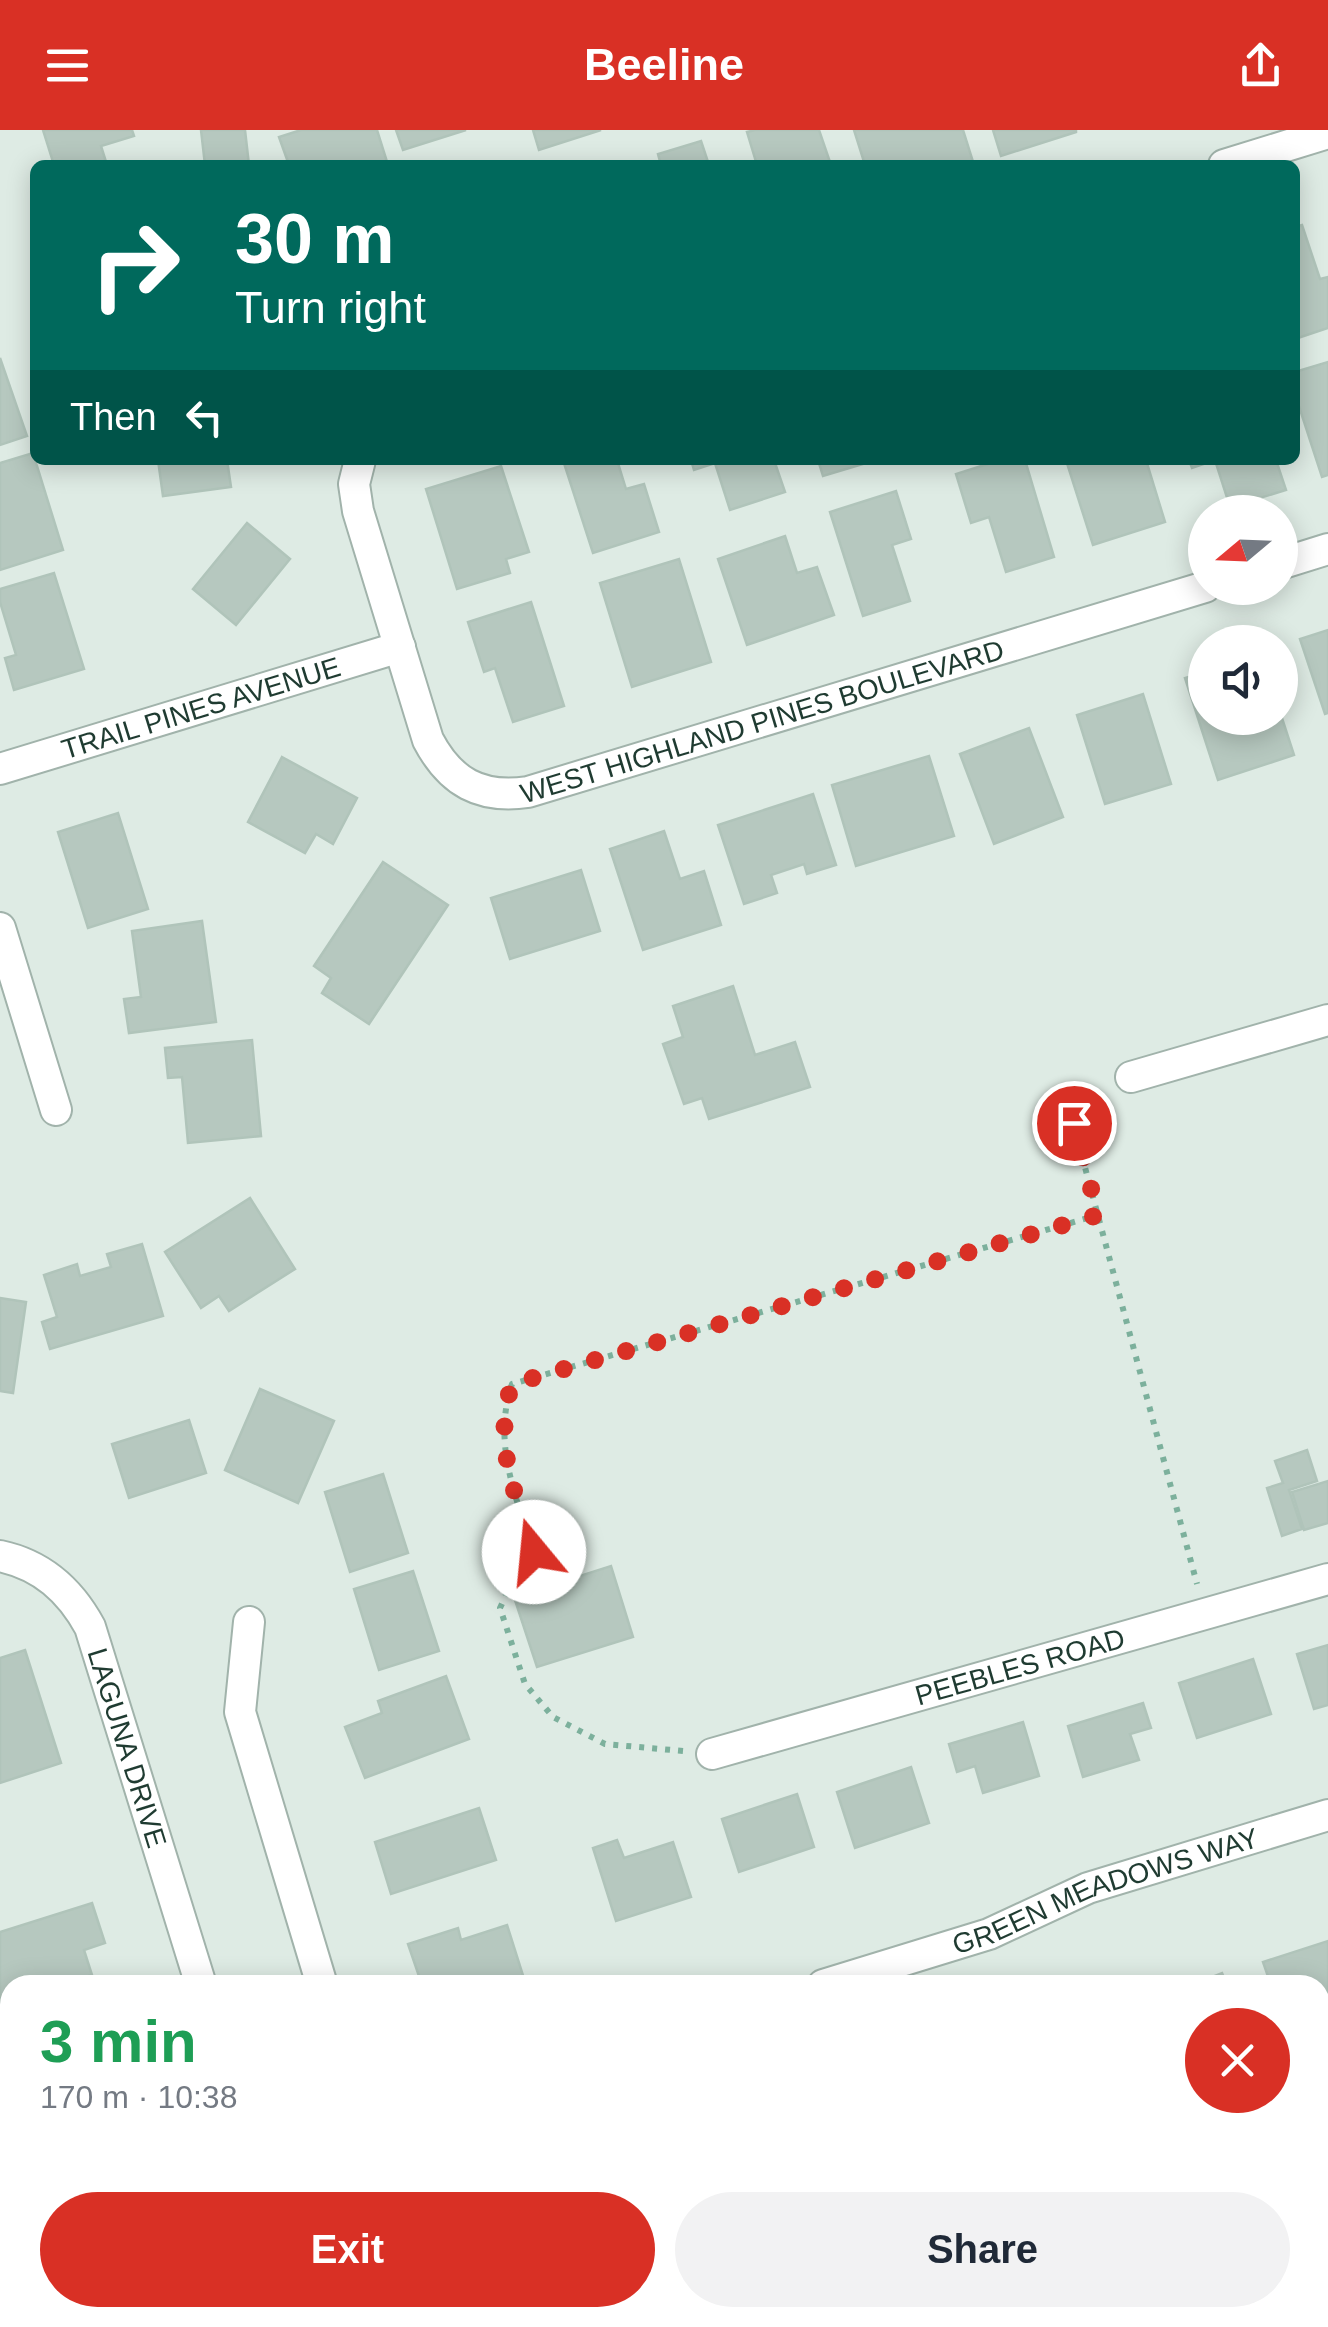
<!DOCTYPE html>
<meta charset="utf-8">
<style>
body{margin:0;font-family:Helvetica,sans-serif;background:#f2f2f3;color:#1f2937;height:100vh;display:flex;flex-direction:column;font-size:38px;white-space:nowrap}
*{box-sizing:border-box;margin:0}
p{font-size:32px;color:#747a83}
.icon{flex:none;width:55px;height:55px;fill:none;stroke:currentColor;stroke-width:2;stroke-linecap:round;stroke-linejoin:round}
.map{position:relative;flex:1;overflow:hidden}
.sheet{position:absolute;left:0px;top:1845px;width:1330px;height:352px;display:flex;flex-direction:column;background:#fff;border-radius:30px 30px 0 0;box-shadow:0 5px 25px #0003}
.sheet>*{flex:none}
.banner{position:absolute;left:30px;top:30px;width:1270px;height:305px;border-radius:15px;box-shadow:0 5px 25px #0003;background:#00695c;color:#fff;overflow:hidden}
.needle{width:65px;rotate:251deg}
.tools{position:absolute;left:1188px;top:365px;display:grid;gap:20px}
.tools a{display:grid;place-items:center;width:110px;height:110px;border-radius:50%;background:#fff;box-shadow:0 5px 25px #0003;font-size:50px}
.pin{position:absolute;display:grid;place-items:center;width:85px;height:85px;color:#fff;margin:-42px;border:5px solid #fff;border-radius:50%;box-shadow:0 2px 10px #0007}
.me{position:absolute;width:110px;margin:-55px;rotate:343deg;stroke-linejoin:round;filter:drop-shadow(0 0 8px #0008)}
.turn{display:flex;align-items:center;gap:35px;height:210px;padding:0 40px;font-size:45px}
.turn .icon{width:130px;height:130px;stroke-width:2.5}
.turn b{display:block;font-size:70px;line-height:85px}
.then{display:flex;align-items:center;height:95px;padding:0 40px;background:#0003;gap:20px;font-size:38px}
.round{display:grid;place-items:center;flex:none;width:105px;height:105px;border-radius:52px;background:#f2f2f3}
.overview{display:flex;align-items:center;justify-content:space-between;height:170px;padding:0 40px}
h1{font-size:60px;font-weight:700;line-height:75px;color:#1e9e55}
.action{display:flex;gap:20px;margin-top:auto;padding:20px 40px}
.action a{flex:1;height:115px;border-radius:60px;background:#d93025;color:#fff;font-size:40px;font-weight:700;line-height:115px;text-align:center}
.action a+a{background:#f2f2f3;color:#1f2937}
header{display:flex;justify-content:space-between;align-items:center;height:130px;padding:0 40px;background:#d93025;color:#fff;font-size:45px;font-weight:700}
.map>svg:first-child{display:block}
.building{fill:#b6c8bf;stroke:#b0c4ba;stroke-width:2.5}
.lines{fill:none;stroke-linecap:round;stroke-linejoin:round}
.minor-casing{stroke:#a1b3ab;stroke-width:34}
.path{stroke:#7cb09c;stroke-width:6;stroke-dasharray:5 8;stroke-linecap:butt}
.minor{stroke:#fff;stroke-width:30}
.route{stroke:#d93025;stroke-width:18;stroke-dasharray:0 32.4}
.labels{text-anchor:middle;stroke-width:9;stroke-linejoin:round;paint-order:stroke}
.street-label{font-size:28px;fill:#1f3b31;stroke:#eef7f2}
</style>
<header><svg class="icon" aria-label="menu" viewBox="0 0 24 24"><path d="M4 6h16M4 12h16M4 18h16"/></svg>Beeline<svg class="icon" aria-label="share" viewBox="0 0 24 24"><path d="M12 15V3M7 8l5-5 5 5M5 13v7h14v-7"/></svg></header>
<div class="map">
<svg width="1328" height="2197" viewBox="0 0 1328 2197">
<rect width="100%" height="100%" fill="#deebe4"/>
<!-- building -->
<g class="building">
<polygon points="43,0 132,0 134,6 101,16 107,35 54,35"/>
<polygon points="201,0 245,0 249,35 205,35"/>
<polygon points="301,0 377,0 388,35 289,35 279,7"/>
<polygon points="396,0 466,0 403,20"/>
<polygon points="533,0 601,0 539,20"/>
<polygon points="755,0 819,0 831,35 757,35 747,2"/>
<polygon points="854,0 963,0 974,35 865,35"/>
<polygon points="993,0 1076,0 1076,2 1001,26"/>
<polygon points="701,11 709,35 661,35 658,24"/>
<polygon points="1302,95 1320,149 1328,147 1328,198 1295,209 1295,97"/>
<polygon points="0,228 27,306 0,315"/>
<polygon points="1328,232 1328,345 1322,347 1295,264 1295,242"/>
<polygon points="33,323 63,420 0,440 0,333"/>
<polygon points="158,330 227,330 231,357 163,366"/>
<polygon points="563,330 617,330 626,359 644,354 659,402 593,423"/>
<polygon points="691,330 774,330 785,362 730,380 715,333 694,340"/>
<polygon points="818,330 876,330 823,346"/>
<polygon points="1000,330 1025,330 1054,427 1006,442 989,387 971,393 956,344"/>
<polygon points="1066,330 1146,330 1165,392 1093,415"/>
<polygon points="1189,330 1276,330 1286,360 1230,377 1215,330 1192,338"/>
<polygon points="501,336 529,422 506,429 510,443 457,459 426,359"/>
<polygon points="896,361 911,409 892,415 910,471 863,486 830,382"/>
<polygon points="247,393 290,429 236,495 193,459"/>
<polygon points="785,406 797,443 817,437 834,485 747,515 718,429"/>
<polygon points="679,429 711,532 632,557 600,453"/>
<polygon points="54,443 84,539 14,560 5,528 16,525 0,472 0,459"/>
<polygon points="531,472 564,576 513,592 495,538 484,542 468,492"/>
<polygon points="1328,500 1328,583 1325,584 1300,509"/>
<polygon points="1205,542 1205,588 1280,588 1280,582 1294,625 1218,650 1185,548"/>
<polygon points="1143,564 1171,654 1105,674 1077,585"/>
<polygon points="1029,598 1063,687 994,714 960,624"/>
<polygon points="929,626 954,706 856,736 832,655"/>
<polygon points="282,627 357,668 333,714 316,704 305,723 248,692"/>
<polygon points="813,664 836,735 807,744 804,734 771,745 777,763 744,774 718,695"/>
<polygon points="118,683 148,779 88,798 58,702"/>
<polygon points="664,701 680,749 704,741 721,795 643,820 610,719"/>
<polygon points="383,732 448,775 369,894 322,863 331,848 314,836"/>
<polygon points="581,740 600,801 510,829 491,768"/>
<polygon points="202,791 216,892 129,903 124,869 141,867 132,801"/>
<polygon points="733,856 755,925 795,912 810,957 709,989 702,968 684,974 663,914 683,907 673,876"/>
<polygon points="252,910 261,1006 188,1013 182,947 168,948 165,918"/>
<polygon points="250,1068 295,1139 229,1181 219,1166 201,1178 165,1122"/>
<polygon points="142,1114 163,1186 50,1219 42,1192 57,1187 44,1145 77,1134 80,1146 111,1137 107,1124"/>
<polygon points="0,1168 26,1172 13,1263 0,1261"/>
<polygon points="260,1259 334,1291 298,1373 225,1340"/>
<polygon points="189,1290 206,1343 129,1368 112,1314"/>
<polygon points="1307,1320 1317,1351 1289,1360 1302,1399 1282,1406 1267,1358 1283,1353 1275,1331"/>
<polygon points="383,1344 408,1423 350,1442 325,1362"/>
<polygon points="1328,1351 1328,1393 1304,1400 1292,1362"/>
<polygon points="611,1436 633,1507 537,1537 514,1467"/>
<polygon points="413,1441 439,1521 379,1540 354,1459"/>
<polygon points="1328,1515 1328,1575 1314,1579 1297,1524"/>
<polygon points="25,1520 61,1633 0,1653 0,1528"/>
<polygon points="1253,1529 1271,1584 1197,1608 1179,1553"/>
<polygon points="446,1546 469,1609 365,1648 345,1597 382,1583 378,1571"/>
<polygon points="1143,1573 1151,1598 1130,1604 1139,1630 1083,1647 1068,1596"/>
<polygon points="1023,1592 1039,1646 983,1663 975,1636 957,1642 949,1614"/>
<polygon points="911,1637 929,1693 855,1718 837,1662"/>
<polygon points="797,1664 814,1717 739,1742 722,1689"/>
<polygon points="479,1678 496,1730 391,1764 375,1712"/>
<polygon points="617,1710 624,1728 673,1712 691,1767 616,1791 593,1718"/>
<polygon points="92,1773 105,1813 84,1820 92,1845 60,1855 10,1855 10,1871 0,1874 0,1802"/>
<polygon points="507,1795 526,1855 422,1855 408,1814 458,1798 461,1810"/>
<polygon points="1328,1811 1328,1870 1320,1872 1320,1855 1271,1855 1263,1832"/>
<polygon points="1222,1843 1227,1855 1192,1855"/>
<polygon points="10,1881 10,1954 0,1957 0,1885"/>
<polygon points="10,1965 10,2019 0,1987 0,1969"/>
<polygon points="104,2188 236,2188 206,2197 74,2197"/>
</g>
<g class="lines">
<!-- minor casing -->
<g class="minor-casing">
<g id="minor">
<polyline points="1224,35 1328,3"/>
<path id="s1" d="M360,330l-6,24 4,27 70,229c22,42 52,59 100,52l677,-205"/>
<polyline points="1280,434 1328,419"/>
<path id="s2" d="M0,639l400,-122"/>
<polyline points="0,798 56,980"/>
<polyline points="1131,947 1328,890"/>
<path id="s3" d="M0,1426c42,9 70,34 90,71l111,358"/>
<polyline points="249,1492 240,1582 322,1855"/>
<path id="s4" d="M712,1624l616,-175"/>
<path id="s5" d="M823,1855l166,-51 99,-46 240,-73"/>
<polyline points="303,2188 306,2197"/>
</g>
</g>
<!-- path -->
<g class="path">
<polyline points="1065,963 1197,1454"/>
<path d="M683,1621l-78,-7 -52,-27 -28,-33 -25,-76 11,-24 22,-32c-17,-57 -41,-108 -21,-168l586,-169"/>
</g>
<!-- minor -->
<use href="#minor" class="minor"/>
</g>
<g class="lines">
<!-- route -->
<path class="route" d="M534,1422c-18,-57 -42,-108 -22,-168l586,-169 -24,-92"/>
</g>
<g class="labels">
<!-- street labels -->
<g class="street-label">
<text dy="10" stroke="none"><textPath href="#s2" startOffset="210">TRAIL PINES AVENUE</textPath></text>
<text dy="10" stroke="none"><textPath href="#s1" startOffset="658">WEST HIGHLAND PINES BOULEVARD</textPath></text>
<text dy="10" stroke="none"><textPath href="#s4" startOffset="320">PEEBLES ROAD</textPath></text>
<text dy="10" stroke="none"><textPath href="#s3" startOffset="245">LAGUNA DRIVE</textPath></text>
<text dy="10" stroke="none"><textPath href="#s5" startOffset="298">GREEN MEADOWS WAY</textPath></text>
</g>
</g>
</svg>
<div class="tools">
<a><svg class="needle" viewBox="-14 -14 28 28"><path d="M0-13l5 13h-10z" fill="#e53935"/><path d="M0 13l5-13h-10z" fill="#747a83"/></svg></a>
<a><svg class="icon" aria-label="sound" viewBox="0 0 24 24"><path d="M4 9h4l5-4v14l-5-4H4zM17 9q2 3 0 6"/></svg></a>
</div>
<div class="pin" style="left:1074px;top:993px;background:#d93025"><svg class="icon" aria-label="arrive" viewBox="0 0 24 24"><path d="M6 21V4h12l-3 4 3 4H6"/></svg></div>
<svg class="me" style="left:534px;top:1422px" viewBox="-20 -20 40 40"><circle r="19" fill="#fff"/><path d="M0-13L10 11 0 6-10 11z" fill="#d93025"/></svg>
<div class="banner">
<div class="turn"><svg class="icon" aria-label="right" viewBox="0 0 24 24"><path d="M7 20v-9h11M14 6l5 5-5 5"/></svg><div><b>30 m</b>Turn right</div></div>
<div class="then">Then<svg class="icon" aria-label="left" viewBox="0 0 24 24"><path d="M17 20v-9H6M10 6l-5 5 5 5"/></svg></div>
</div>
<section class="sheet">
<div class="overview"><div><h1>3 min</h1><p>170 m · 10:38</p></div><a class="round" style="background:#d93025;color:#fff"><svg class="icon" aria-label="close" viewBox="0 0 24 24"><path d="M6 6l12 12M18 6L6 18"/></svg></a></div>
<div class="action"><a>Exit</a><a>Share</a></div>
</section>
</div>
